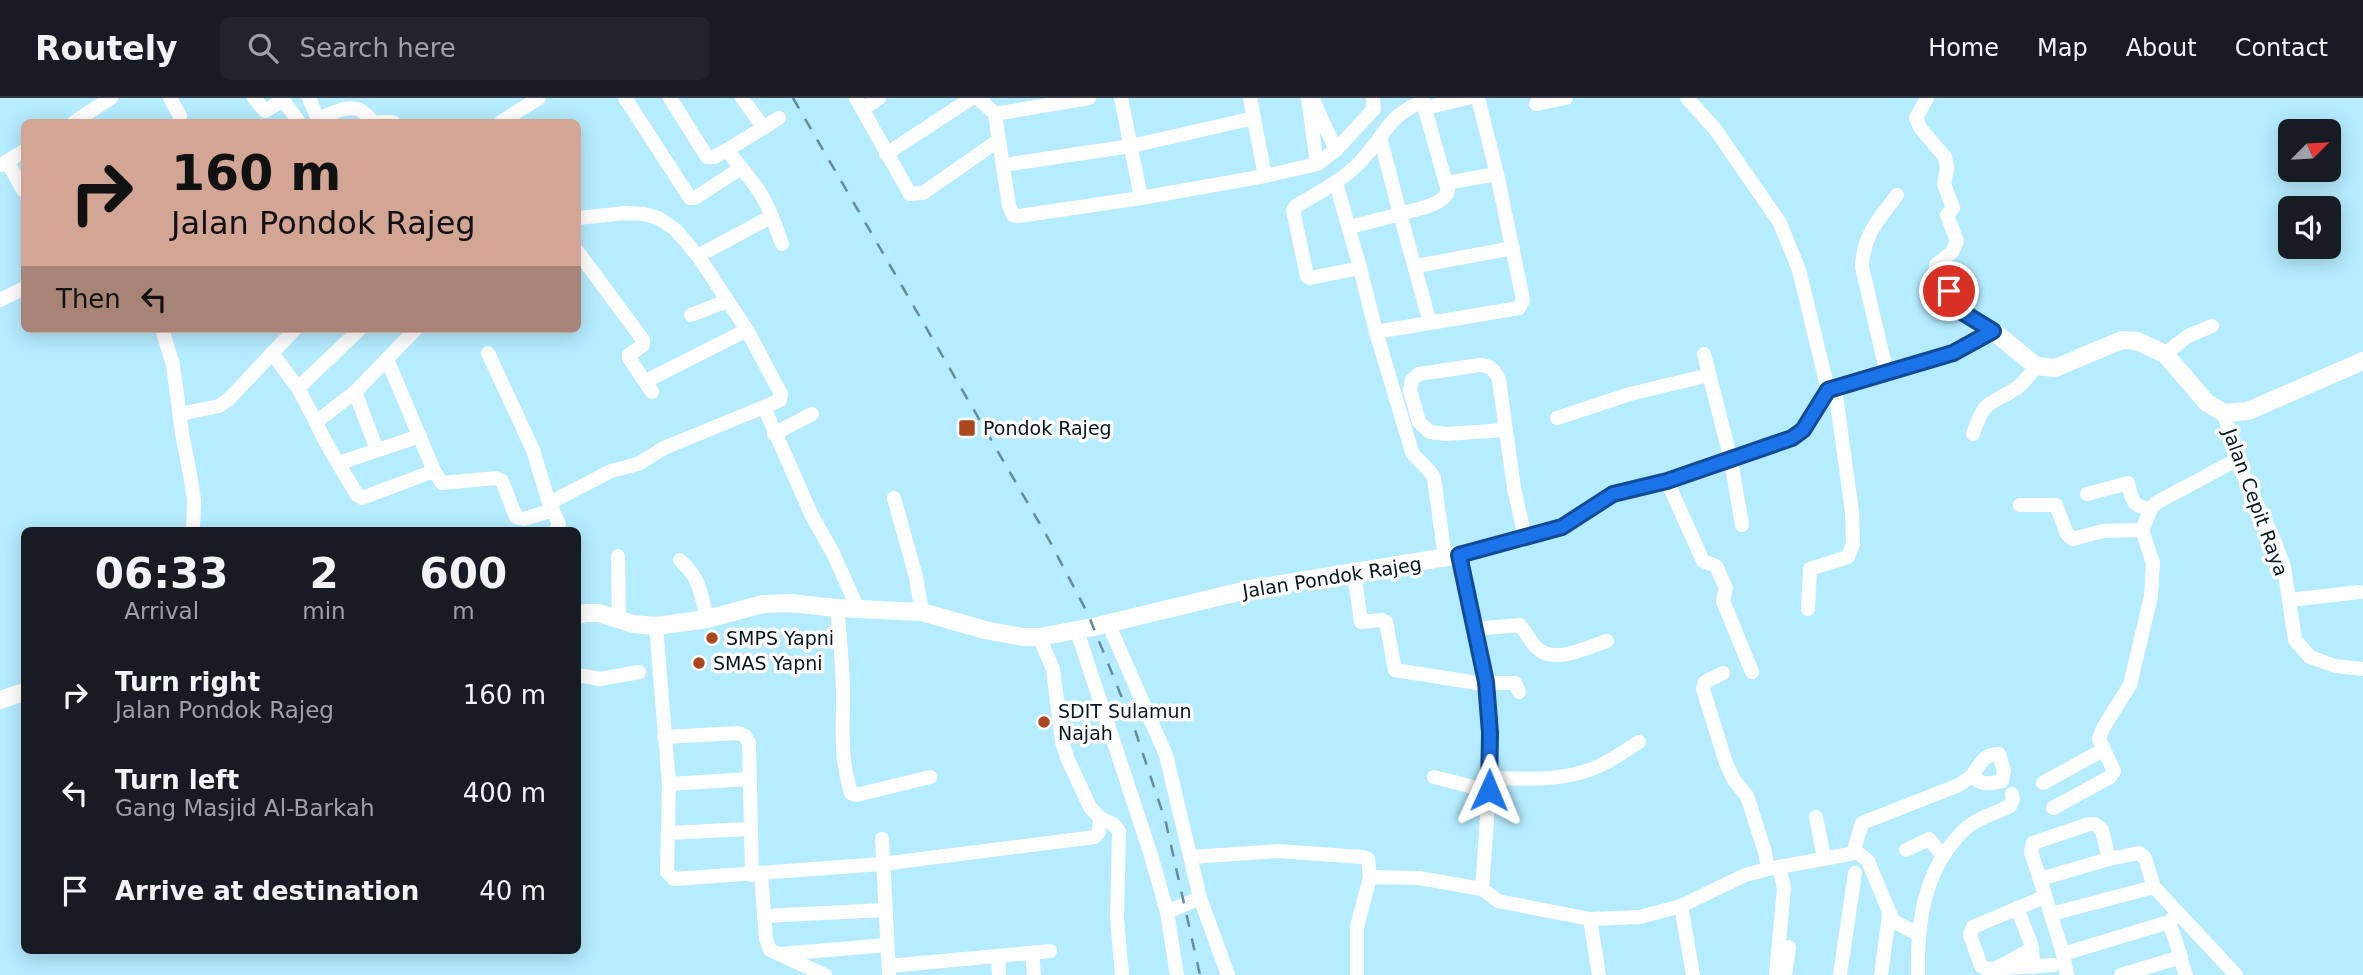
<!DOCTYPE html>
<style>
body{margin:0;font-family:"DejaVu Sans",sans-serif;background:#20242c;color:#f1f3f6;height:100vh;display:flex;flex-direction:column;font-size:26px;white-space:nowrap}
*{box-sizing:border-box;margin:0}
p{font-size:23px;color:#9ea1a6}
.icon{flex:none;width:38px;height:38px;fill:none;stroke:currentColor;stroke-width:2;stroke-linecap:round;stroke-linejoin:round}
.map{position:relative;flex:1;overflow:hidden}
.details{position:absolute;left:21px;top:429px;width:560px;height:427px;display:flex;flex-direction:column;background:#171b24;border-radius:10px;box-shadow:0 4px 18px #0003}
.details>*{flex:none}
.guide{position:absolute;left:21px;top:21px;width:560px;height:214px;border-radius:10px;box-shadow:0 4px 18px #0003;background:#d2a594;color:#111;overflow:hidden}
.needle{width:46px;rotate:66deg}
.buttons{position:absolute;left:2278px;top:21px;display:grid;gap:14px}
.buttons a{display:grid;place-items:center;width:63px;height:63px;border-radius:10px;background:#171b24;box-shadow:0 4px 18px #0003;font-size:35px}
.pin{position:absolute;display:grid;place-items:center;width:60px;height:60px;color:#fff;margin:-30px;border:4px solid #fff;border-radius:50%;box-shadow:0 2px 7px #0007}
.me{position:absolute;width:77px;margin:-38px;rotate:1deg;stroke-linejoin:round;filter:drop-shadow(0 0 5px #0008)}
.turn{display:flex;align-items:center;gap:24px;height:147px;padding:0 35px;font-size:32px}
.turn .icon{width:91px;height:91px;stroke-width:2.5}
.turn b{display:block;font-size:49px;line-height:60px}
.then{display:flex;align-items:center;height:66px;padding:0 35px;background:#0003;gap:14px;font-size:26px}
.eta{display:flex;justify-content:space-evenly;align-items:center;height:119px;text-align:center}
.eta b{font-size:42px;font-weight:700;line-height:49px}
ul{padding:0;list-style:none}
li{display:flex;align-items:center;gap:21px;height:98px;padding:0 35px}
li div{flex:1}
li b{display:block;font-size:26px}
li em{font-style:normal}
header{display:flex;align-items:center;gap:42px;box-sizing:border-box;height:98px;padding:0 35px;background:#171b24;border-bottom:2px solid #363941}
header strong{font-size:33px}
nav{display:flex;gap:38px;margin-inline-start:auto;font-size:24px}
.search{width:490px;height:63px;background:#20242c;display:flex;align-items:center;gap:18px;box-sizing:border-box;padding:0 24px;border-radius:10px;color:#9ea1a6;font-size:26px}
.map>svg:first-child{display:block}
.lines{fill:none;stroke-linecap:round;stroke-linejoin:round}
.minor{stroke:#fff;stroke-width:14}
.major{stroke:#fff;stroke-width:18}
.rail{stroke:#658c99;stroke-width:2.5;stroke-dasharray:12 12;stroke-linecap:butt}
.route-casing{stroke:#114b97;stroke-width:18}
.route{stroke:#1a73e8;stroke-width:12}
.poi-dot{fill:#ac461c;stroke:#fff;stroke-width:2.5}
.labels{text-anchor:middle;stroke-width:7;stroke-linejoin:round;paint-order:stroke}
.poi-label{font-size:19px;fill:#03171d;stroke:#fff;text-anchor:start}
.street-label{font-size:19px;fill:#03171d;stroke:#fff}
</style>
<header>
<strong>Routely</strong>
<div class="search"><svg class="icon" aria-label="search" viewBox="0 0 24 24"><circle cx="10" cy="10" r="6"/><path d="M15 15l6 6"/></svg>Search here</div>
<nav><a>Home</a><a>Map</a><a>About</a><a>Contact</a></nav>
</header>
<div class="map">
<svg width="2363" height="877" viewBox="0 0 2363 877">
<rect width="100%" height="100%" fill="#b5ecff"/>
<g class="lines">
<!-- minor -->
<g class="minor">
<polyline points="170,0 180,18"/>
<polyline points="254,0 265,13 280,4 286,6 299,24"/>
<path d="M309,0l9,21c12,-5 30,-15 42,-9 5,3 10,9 14,12"/>
<polyline points="625,0 690,100 695,100 741,70"/>
<path d="M670,0l37,59h7l13,-7c11,15 25,29 35,46 9,15 14,31 20,48"/>
<polyline points="742,0 763,29"/>
<polyline points="856,0 910,96 923,95 999,42"/>
<polyline points="978,0 995,16 1009,108 1013,117 1019,118 1141,100 1265,78 1250,0"/>
<polyline points="1121,0 1141,100"/>
<polyline points="1308,0 1317,66"/>
<polyline points="1312,0 1336,52"/>
<path d="M1422,0l26,93c-5,15 -33,18 -48,23l30,109"/>
<polyline points="1687,0 1715,31 1780,125 1799,172 1828,292"/>
<polyline points="1927,0 1916,20 1921,31 1945,59 1947,70 1944,86 1953,110 1947,117 1957,143 1952,154 1936,167 1936,173 1961,214 1993,233"/>
<path d="M1422,4c-36,14 -37,35 -62,60 -18,19 -42,31 -64,44l-3,4 14,66 3,2 50,-10 16,64 143,-24 4,-8 -26,-126 -19,-76"/>
<polyline points="1536,6 1566,0"/>
<polyline points="1425,10 1468,0"/>
<polyline points="863,11 879,0"/>
<polyline points="995,16 1089,0"/>
<polyline points="74,24 111,0"/>
<polyline points="380,24 393,24"/>
<polyline points="501,24 539,0"/>
<polyline points="727,52 779,20"/>
<polyline points="886,56 972,0"/>
<polyline points="7,63 23,92"/>
<polyline points="1,67 24,53"/>
<polyline points="1003,67 1131,48 1254,20"/>
<polyline points="1265,78 1317,66 1336,52 1371,14 1374,11 1373,0"/>
<polyline points="1336,85 1360,170"/>
<polyline points="1446,85 1497,76"/>
<polyline points="578,120 625,115 644,116 658,120 676,132 698,158 747,232 781,296 780,302 764,309 812,418 833,455 858,511"/>
<polyline points="1350,129 1400,116 1380,39"/>
<polyline points="578,154 643,242 643,247 629,257 629,260 652,294"/>
<polyline points="698,158 765,122"/>
<polyline points="1416,168 1513,150"/>
<polyline points="0,202 24,190"/>
<polyline points="691,217 727,203"/>
<polyline points="162,231 173,267 182,335 191,382 194,402 193,432"/>
<path d="M416,231l-61,63 -39,30c11,26 27,48 41,73l5,3 72,-27"/>
<path d="M1376,234l36,120c6,10 17,15 22,26l11,80"/>
<polyline points="272,255 298,290 316,324"/>
<polyline points="488,255 533,352 549,405 559,426 556,432"/>
<polyline points="1704,256 1731,362 1742,427"/>
<polyline points="2165,256 2188,238 2212,228"/>
<polyline points="387,261 434,373 442,385 496,380 502,383 516,419 524,421 553,412"/>
<path d="M1887,276l-25,-107c1,-32 17,-48 35,-72"/>
<polyline points="646,283 747,232"/>
<polyline points="298,290 360,231"/>
<polyline points="355,294 377,352"/>
<polyline points="2224,315 2236,362 2274,442 2284,469 2295,542 2310,559 2335,568 2363,571"/>
<polyline points="180,316 219,308 229,301 295,231"/>
<polyline points="1557,320 1630,296 1709,277"/>
<path d="M1505,332l-59,4 -16,-2 -11,-10 -9,-32 2,-10 7,-6 60,-9c11,0 16,5 20,15l15,108 11,49"/>
<polyline points="774,336 812,316"/>
<path d="M1973,336c13,-39 17,-27 45,-47 7,-5 13,-14 18,-21"/>
<polyline points="339,365 420,338"/>
<polyline points="1667,383 1703,463 1716,468 1726,490 1723,503 1752,574"/>
<path d="M2087,396l41,-11c4,18 4,23 23,26"/>
<polyline points="894,400 916,479 922,514"/>
<polyline points="549,405 611,373 638,366 664,350 764,309"/>
<polyline points="2020,407 2056,407 2067,436 2073,441 2103,433 2142,432 2151,411 2156,405 2236,362"/>
<path d="M1459,457c9,43 23,88 27,131 7,68 1,135 -4,203l16,12 92,18 50,-2 41,-11 64,-31 23,-6 82,-15 4,-4 8,-27 97,-38c4,-3 11,-7 14,-11 7,-10 12,-21 26,-20l5,17 -2,10c-13,3 -21,5 -30,-6"/>
<polyline points="618,458 619,522"/>
<path d="M680,462c21,20 20,31 27,59"/>
<polyline points="1354,475 1361,524 1382,522 1386,524 1395,572 1477,585 1515,585 1519,594"/>
<polyline points="2289,502 2360,494"/>
<path d="M837,510c3,30 6,58 6,88 0,36 -3,61 8,97l5,2 74,-18"/>
<polyline points="1808,511 1810,471 1848,459 1853,446 1852,414 1835,290"/>
<polyline points="1108,525 1166,657 1200,800 1228,877"/>
<polyline points="656,528 669,686 667,774 674,781 882,766 1095,739 1099,734 1100,720"/>
<path d="M1475,531l45,-4c6,7 10,17 17,23 17,17 50,-1 70,-7"/>
<polyline points="1077,533 1150,754 1167,814"/>
<polyline points="1039,539 1053,571 1062,644 1068,662 1090,709 1100,720 1113,726 1119,733 1117,820 1122,877"/>
<polyline points="1723,575 1705,584 1703,591 1726,665 1734,682 1747,698 1765,754 1768,771"/>
<polyline points="578,577 600,581 639,574"/>
<polyline points="664,639 738,635 745,638 749,645 752,777"/>
<polyline points="1434,679 1489,693"/>
<path d="M1489,680c38,1 77,4 112,-13 13,-6 25,-15 38,-23"/>
<polyline points="2043,685 2103,652"/>
<polyline points="669,686 749,681"/>
<polyline points="2053,710 2110,679 2114,673 2099,641 2103,630 2130,587 2151,498 2153,465 2142,432"/>
<polyline points="1816,719 1824,760"/>
<polyline points="668,735 749,731"/>
<polyline points="882,741 889,876"/>
<polyline points="1854,752 1868,763 1893,823 1918,836"/>
<polyline points="1906,752 1929,741 1943,758"/>
<polyline points="1191,759 1278,753 1363,759 1368,761 1370,779"/>
<polyline points="761,776 766,841 770,852 825,877"/>
<polyline points="2040,781 2031,754 2033,745 2089,726 2095,726 2102,732 2109,761"/>
<polyline points="2044,799 1973,829 1970,837 1981,868 1987,871 2053,867"/>
<polyline points="1681,808 1693,877"/>
<polyline points="2017,810 2031,846 2034,869"/>
<polyline points="2051,816 2154,789"/>
<polyline points="764,818 885,812"/>
<polyline points="1590,821 1599,877"/>
<polyline points="1032,855 1034,877"/>
<polyline points="781,856 887,847"/>
<polyline points="2063,856 2040,781 2109,761 2139,755 2145,760 2154,789 2236,877"/>
<polyline points="998,858 999,877"/>
<polyline points="2180,860 2186,877"/>
<polyline points="889,868 1050,853"/>
<polyline points="1997,870 2032,851"/>
<polyline points="1177,877 1167,814 1200,800"/>
<polyline points="1357,877 1357,829 1370,779 1419,780 1482,791"/>
<polyline points="1776,877 1784,790 1779,769"/>
<polyline points="1785,877 1789,849"/>
<polyline points="1840,877 1855,775"/>
<polyline points="1881,877 1889,817"/>
<path d="M1918,877c-1,-55 6,-107 48,-147 11,-10 31,-15 44,-22l3,-7 -1,-5"/>
<polyline points="2067,877 2063,856 2169,824 2178,816"/>
<polyline points="2121,877 2181,859 2169,824"/>
</g>
<!-- major -->
<g class="major">
<polyline points="578,517 585,515 599,515 633,526 656,528 707,521 763,506 790,505 837,510 922,514 985,532 1023,539 1039,539 1093,529 1251,491 1459,457 1562,429 1613,396 1667,383 1792,340 1803,332 1828,292 1953,255 1993,233 2036,268 2055,270 2122,242 2137,243 2165,256 2207,305 2224,315 2248,313 2363,263"/>
<polyline points="0,602 24,594"/>
</g>
<!-- rail -->
<polyline class="rail" points="793,0 1048,440 1088,516 1135,632 1166,725 1200,877"/>
</g>
<g class="lines">
<!-- route casing -->
<g class="route-casing">
<polyline id="route" points="1489,692 1490,635 1486,584 1459,457 1562,429 1613,396 1667,383 1792,340 1803,332 1828,292 1953,255 1993,233 1962,214 1949,193"/>
</g>
<!-- route -->
<use href="#route" class="route"/>
</g>
<!-- markers -->
<g class="poi-dot">
<rect x="958" y="321" width="18" height="18" rx="3.5"/>
<circle cx="712" cy="540" r="7"/>
<circle cx="699" cy="565" r="7"/>
<circle cx="1044" cy="624" r="7"/>
</g>
<g class="labels">
<!-- poi labels -->
<g class="poi-label">
<text x="983" y="337">Pondok Rajeg</text>
<text x="726" y="547">SMPS Yapni</text>
<text x="713" y="572">SMAS Yapni</text>
<text x="1058" y="620">SDIT Sulamun<tspan x="1058" dy="22">Najah</tspan></text>
</g>
<!-- street labels -->
<g class="street-label">
<text transform="translate(2256 404) rotate(70)" y="7">Jalan Cepit Raya</text>
<text transform="translate(1332 479) rotate(-9)" y="7">Jalan Pondok Rajeg</text>
</g>
</g>
</svg>
<div class="buttons">
<a><svg class="needle" viewBox="-14 -14 28 28"><path d="M0-13l5 13h-10z" fill="#e53935"/><path d="M0 13l5-13h-10z" fill="#9ea1a6"/></svg></a>
<a><svg class="icon" aria-label="sound" viewBox="0 0 24 24"><path d="M4 9h4l5-4v14l-5-4H4zM17 9q2 3 0 6"/></svg></a>
</div>
<div class="pin" style="left:1949px;top:193px;background:#d93025"><svg class="icon" aria-label="arrive" viewBox="0 0 24 24"><path d="M6 21V4h12l-3 4 3 4H6"/></svg></div>
<svg class="me" style="left:1489px;top:692px" viewBox="-20 -20 40 40"><path d="M0-17L14 15 0 8-14 15z" fill="#1a73e8" stroke="#fff" stroke-width="4"/></svg>
<div class="guide">
<div class="turn"><svg class="icon" aria-label="right" viewBox="0 0 24 24"><path d="M7 20v-9h11M14 6l5 5-5 5"/></svg><div><b>160 m</b>Jalan Pondok Rajeg</div></div>
<div class="then">Then<svg class="icon" aria-label="left" viewBox="0 0 24 24"><path d="M17 20v-9H6M10 6l-5 5 5 5"/></svg></div>
</div>
<section class="details">
<div class="eta">
<div><b>06:33</b><p>Arrival</p></div>
<div><b>2</b><p>min</p></div>
<div><b>600</b><p>m</p></div>
</div>
<ul>
<li><svg class="icon" aria-label="right" viewBox="0 0 24 24"><path d="M7 20v-9h11M14 6l5 5-5 5"/></svg><div><b>Turn right</b><p>Jalan Pondok Rajeg</p></div><em>160 m</em></li>
<li><svg class="icon" aria-label="left" viewBox="0 0 24 24"><path d="M17 20v-9H6M10 6l-5 5 5 5"/></svg><div><b>Turn left</b><p>Gang Masjid Al-Barkah</p></div><em>400 m</em></li>
<li><svg class="icon" aria-label="arrive" viewBox="0 0 24 24"><path d="M6 21V4h12l-3 4 3 4H6"/></svg><div><b>Arrive at destination</b></div><em>40 m</em></li>
</ul>
</section>
</div>
